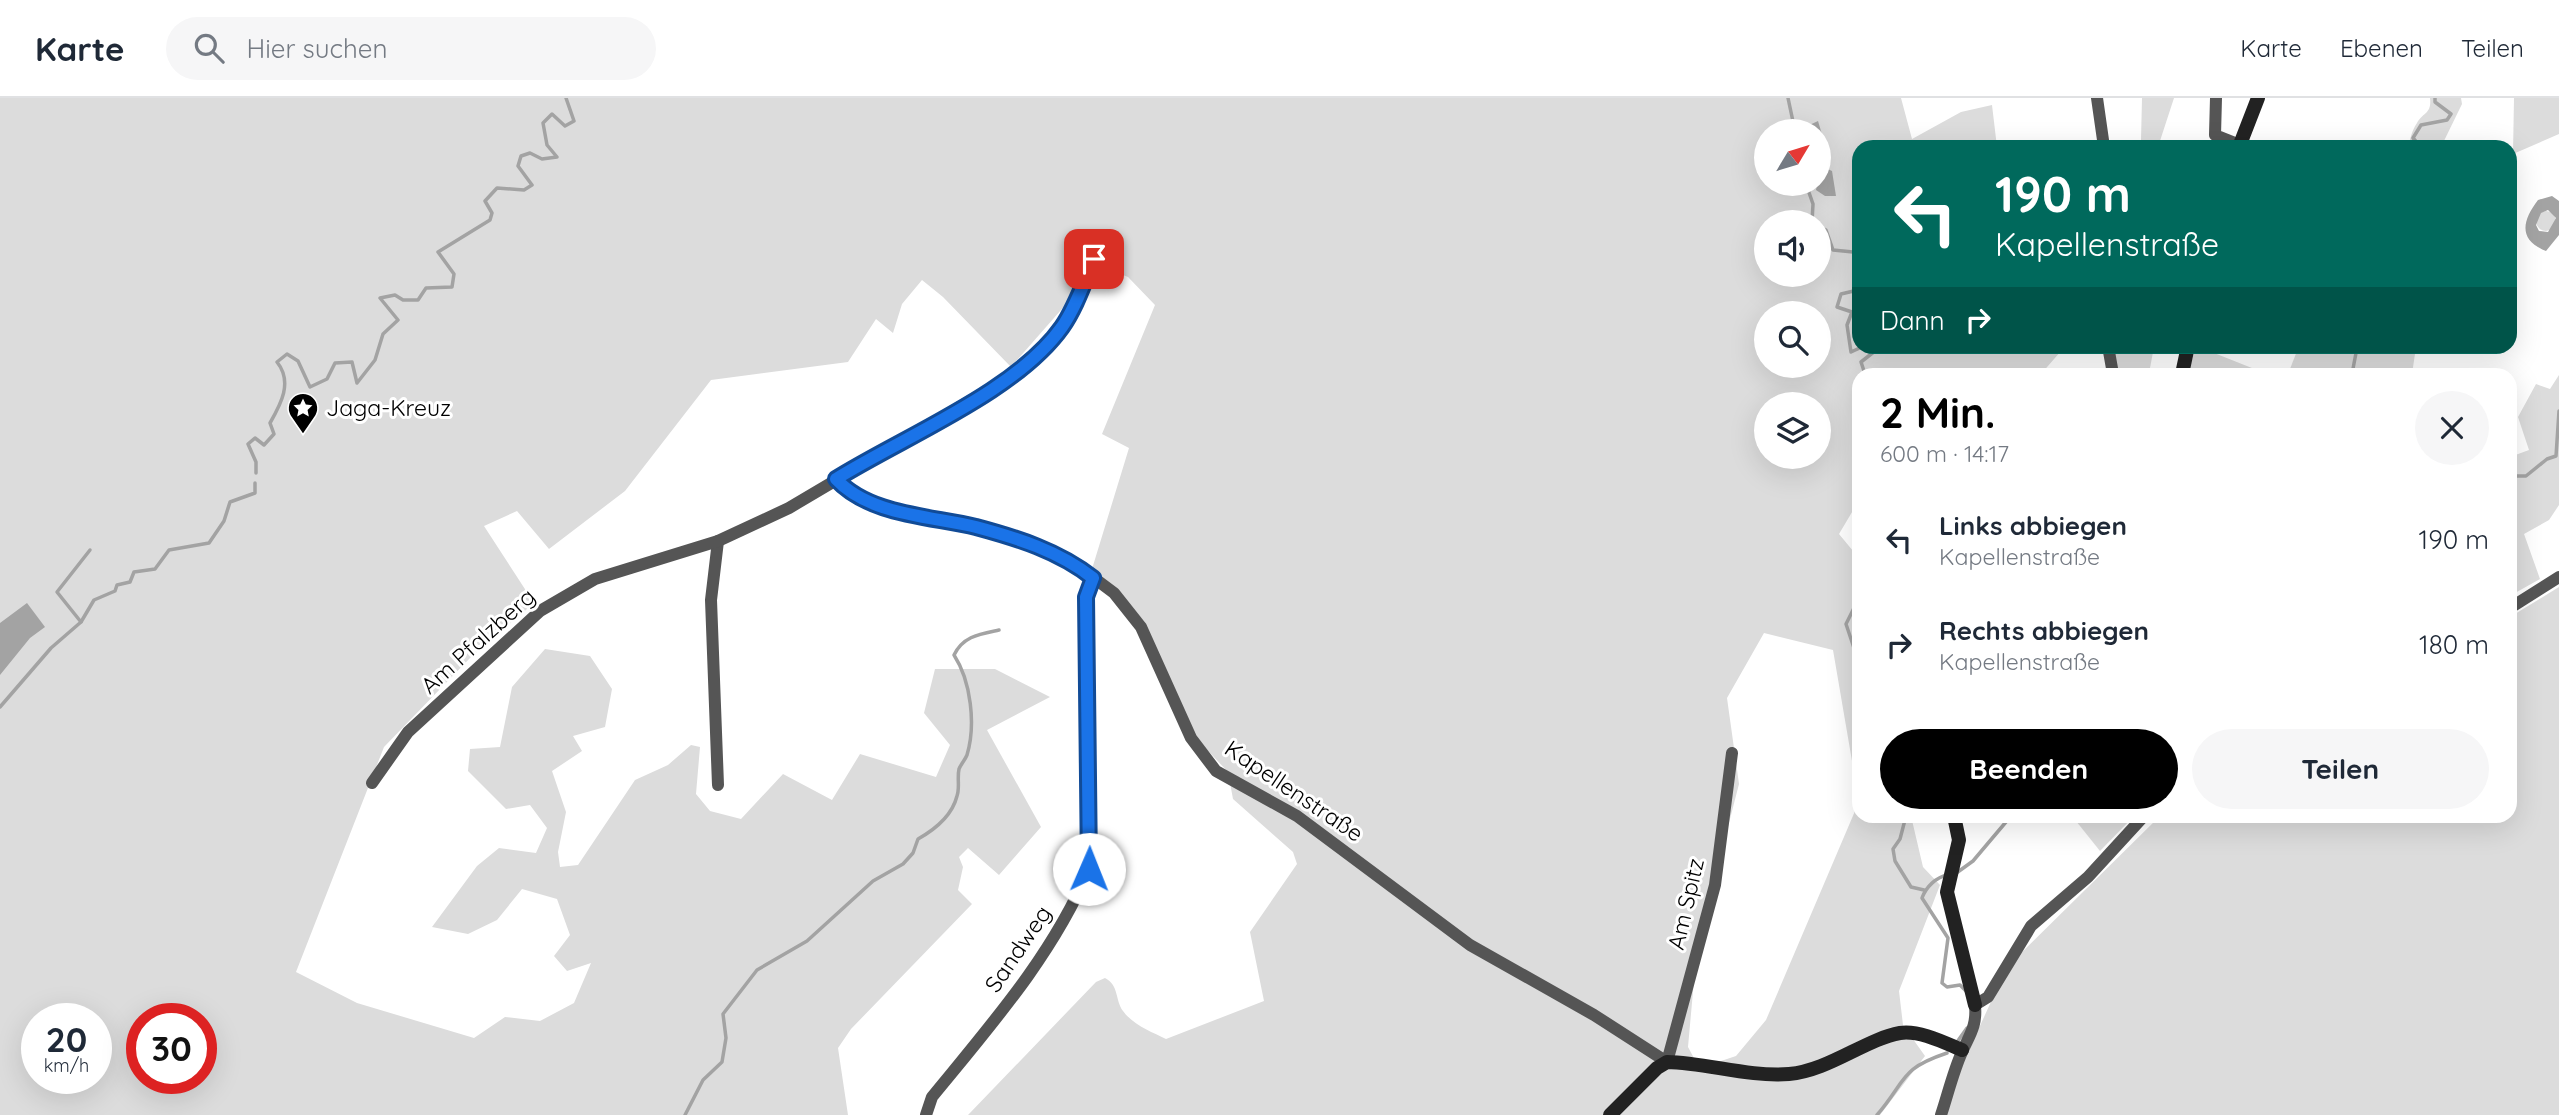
<!DOCTYPE html>
<html lang="de">
<meta charset="utf-8">
<style>
body{margin:0;font-family:Quicksand,sans-serif;background:#f6f6f7;color:#1f2937;height:100vh;display:flex;flex-direction:column;font-size:26px;white-space:nowrap}
*{box-sizing:border-box;margin:0}
p{font-size:23px;color:#747a83}
.icon{flex:none;width:38px;height:38px;fill:none;stroke:currentColor;stroke-width:2;stroke-linecap:round;stroke-linejoin:round}
.map{position:relative;flex:1;overflow:hidden}
.panel{position:absolute;left:1852px;top:270px;width:665px;height:455px;display:flex;flex-direction:column;background:#fff;border-radius:21px;box-shadow:0 7px 28px #0002}
.panel>*{flex:none}
.banner{position:absolute;left:1852px;top:42px;width:665px;height:214px;border-radius:21px;box-shadow:0 7px 28px #0002;background:#00695c;color:#fff;overflow:hidden}
.needle{width:46px;rotate:52deg}
.tools{position:absolute;left:1754px;top:21px;display:grid;gap:14px}
.tools a{display:grid;place-items:center;width:77px;height:77px;border-radius:50%;background:#fff;box-shadow:0 7px 28px #0002;font-size:35px}
.speed{position:absolute;left:21px;top:905px;display:flex;gap:14px;font-size:35px;font-weight:700;text-align:center}
.speed>*{display:grid;place-content:center;width:91px;height:91px;border-radius:50%;background:#fff;box-shadow:0 7px 28px #0002;line-height:1}
.speed small{font-size:18px;font-weight:400}
.speed .limit{border:10px solid #d22;background:#fff;color:#111}
.pin{position:absolute;display:grid;place-items:center;width:60px;height:60px;color:#fff;margin:-30px;border-radius:14px;box-shadow:0 4px 10px #0006}
.me{position:absolute;width:77px;margin:-38px;rotate:1deg;stroke-linejoin:round;filter:drop-shadow(0 0 5px #0008)}
.turn{display:flex;align-items:center;gap:24px;height:147px;padding:0 28px;font-size:32px}
.turn .icon{width:91px;height:91px;stroke-width:2.5}
.turn b{display:block;font-size:49px;line-height:60px}
.then{display:flex;align-items:center;height:66px;padding:0 28px;background:#0003;gap:14px;font-size:26px}
.round{display:grid;place-items:center;flex:none;width:74px;height:74px;border-radius:37px;background:#f6f6f7}
.summary{display:flex;align-items:center;justify-content:space-between;height:119px;padding:0 28px}
h1{font-size:42px;font-weight:700;line-height:52px;color:#000}
.action{display:flex;gap:14px;margin-top:auto;padding:14px 28px}
.action a{flex:1;height:80px;border-radius:42px;background:#000;color:#fff;font-size:28px;font-weight:700;line-height:80px;text-align:center}
.action a+a{background:#f6f6f7;color:#1f2937}
ul{padding:0;list-style:none}
li{display:flex;align-items:center;gap:21px;height:105px;padding:0 28px}
li div{flex:1}
li b{display:block;font-size:26px}
li em{font-style:normal}
header{display:flex;align-items:center;gap:42px;box-sizing:border-box;height:98px;padding:0 35px;background:#fff;border-bottom:2px solid #e0e1e3}
header strong{font-size:33px}
nav{display:flex;gap:38px;margin-inline-start:auto;font-size:24px}
.search{width:490px;height:63px;background:#f6f6f7;display:flex;align-items:center;gap:18px;box-sizing:border-box;padding:0 24px;border-radius:38px;color:#747a83;font-size:26px}
.map>svg:first-child{display:block}
.green{fill:#dcdcdc;fill-rule:evenodd}
.water{fill:#a3a3a3;fill-rule:evenodd}
.lines{fill:none;stroke-linecap:round;stroke-linejoin:round}
.stream{stroke:#a3a3a3;stroke-width:3.5}
.street{stroke:#555;stroke-width:12}
.secondary{stroke:#222;stroke-width:14}
.route-casing{stroke:#114b97;stroke-width:18}
.route{stroke:#1a73e8;stroke-width:12}
.labels{text-anchor:middle;stroke-width:6;stroke-linejoin:round;paint-order:stroke}
.poi-label{font-size:23px;fill:#000;stroke:#fff;text-anchor:start}
.street-label{font-size:23px;fill:#000;stroke:#fff}
</style>
<header>
<strong>Karte</strong>
<div class="search"><svg class="icon" aria-label="search" viewBox="0 0 24 24"><circle cx="10" cy="10" r="6"/><path d="M15 15l6 6"/></svg>Hier suchen</div>
<nav><a>Karte</a><a>Ebenen</a><a>Teilen</a></nav>
</header>
<div class="map">
<svg width="2559" height="1017" viewBox="0 0 2559 1017">
<rect width="100%" height="100%" fill="#fff"/>
<!-- green -->
<g class="green">
<path d="M0,0h1901l11,41 49,-27 31,-7 5,42h-139v199h203v5l-20,23h-183v128l-19,32 19,23v239l-25,-146 -69,-17 -37,65 12,86 -42,163 -9,100 8,15 16,2 24,-8 30,-36 92,-216v12h53l12,51 17,18 -41,106 4,34 22,31 -45,59h-912l128,-133 9,-4c14,7 10,22 18,33 10,14 29,21 43,28l98,-38 -14,-69 47,-68 -4,-12 -60,-53 -5,-27 -32,-34 -52,-117 -32,-35 -20,-17 37,-121 -27,-14 53,-129 -27,-28 -37,-15 -23,40 -57,65 -68,-70 -21,-17 -20,24 -9,29 -17,-14 -28,43 -137,18 -86,111 -76,58 -32,-38 -33,15 50,77 -63,54 -87,90 -88,225 61,31 117,35 31,-21 35,4 34,-18 17,-40 -24,8 -13,-15 16,-21 -13,-36 -35,-10 -25,31 -29,14 -36,-7 45,-61 22,-18 37,5 11,-25 -17,-23 -24,4 -38,-38 2,-22 30,-2 12,-60 33,-38 45,7 22,33 -7,38 -32,9 9,15 -30,20 14,41 -8,40 2,15 18,-2 57,-85 33,-15 23,-20 9,2 -4,47 14,17 31,8 42,-45 49,26 28,-46 76,23 14,-32 -26,-32 11,-44h60l55,28 -63,33 54,97 -42,48 -31,-27 -9,9 4,10 -5,23 14,14 -121,125 -13,19 10,67h-848zM1766,33h52v53h-52zM1766,124h52v53h-52zM1766,215h52v53h-52zM1766,306h52v53h-52zM37,920h59v60h-59zM142,920h59v60h-59z"/>
<polygon points="2142,0 2174,0 2158,49 2107,49 2107,42 2141,42"/>
<path d="M2430,0h31l1,6 -21,43h-33c2,-7 4,-17 9,-24 6,-11 15,-9 13,-25z"/>
<polygon points="2514,0 2559,0 2559,36 2513,56"/>
<circle cx="2546" cy="123" r="10"/>
<polygon points="2196,248 2199,249 2267,276 2188,276"/>
<polygon points="2299,248 2416,248 2416,249 2412,276 2288,276"/>
<polygon points="2112,249 2154,249 2149,275 2117,276"/>
<polygon points="2559,277 2559,407 2549,422 2524,436 2540,481 2515,495 2510,487 2510,359 2529,352 2518,319 2536,286 2550,291"/>
<polygon points="2559,489 2559,1017 1939,1017 2007,869 2160,718 2510,718 2510,519"/>
<polygon points="2072,718 2134,718 2100,753"/>
</g>
<!-- water -->
<g class="water">
<polygon points="1818,23 1827,53 1825,62 1818,63 1818,33 1801,31"/>
<polygon points="1821,68 1832,73 1836,98 1825,98 1816,92"/>
<path d="M2552,98l7,5v34l-13,16c-28,-11 -24,-30 -8,-51zM2548,112l8,8 -8,14 -9,-1 -3,-6 5,-12z"/>
<polygon points="27,505 45,529 30,540 0,577 0,525"/>
</g>
<g class="lines">
<!-- stream -->
<g class="stream">
<polyline points="1788,0 1795,33"/>
<polyline points="2421,49 2413,40 2421,27 2447,22 2451,16 2435,4 2435,0"/>
<polyline points="1806,86 1813,106 1812,124"/>
<polyline points="1818,128 1826,132 1833,152 1853,154 1858,163"/>
<polyline points="1858,192 1841,196 1837,209 1852,214 1847,227 1851,254 1864,248"/>
<polyline points="2398,248 2402,254 2409,248"/>
<polyline points="1865,276 1861,264 1875,253 1868,248"/>
<polyline points="2352,276 2356,255 2364,249 2375,248"/>
<path d="M256,375v-11l-8,-18 7,-6 9,7 10,-11 -4,-11c11,-19 23,-41 7,-61l10,-8 11,7 12,26 17,-8 8,-16 17,-1 5,21 18,-23 8,-26 15,-14 -18,-22 15,-3 8,5h15l8,-12 26,-1 2,-13 -16,-22 52,-32 2,-7 -7,-12 12,-13 27,2 8,-5 -14,-19 3,-10 9,-3 12,6 15,-2 -10,-12 -4,-22 9,-9 13,12 9,-5 -8,-23"/>
<polyline points="2510,378 2526,378 2547,361 2556,358 2559,313"/>
<polyline points="1858,399 1858,409"/>
<polyline points="1858,502 1846,526 1858,562"/>
<polyline points="81,524 57,494 90,452"/>
<polyline points="0,609 51,550 81,524 94,502 115,493 117,487 130,484 134,474 155,471 169,452 209,445 224,423 230,404 255,395 255,385"/>
<polyline points="1906,718 1900,741 1893,751 1895,763 1911,789 1924,792"/>
<polyline points="1955,776 1973,763 2011,718"/>
<path d="M1948,777c-12,2 -22,12 -26,23l26,40 -6,45 5,4 13,-2 6,6"/>
<polyline points="1957,944 1967,930"/>
<path d="M685,1017l18,-35 19,-18 4,-24 -3,-24 34,-44 50,-29 66,-60 30,-17 10,-11 5,-14c16,-9 34,-23 39,-43 3,-8 0,-18 2,-27 2,-5 6,-9 8,-14 9,-30 4,-74 -13,-100 9,-19 26,-21 45,-25"/>
<path d="M1877,1017c30,-35 22,-46 70,-62"/>
</g>
<!-- street -->
<g class="street">
<polyline points="2097,0 2104,49"/>
<polyline points="2216,0 2215,37 2240,47"/>
<polyline points="2108,248 2113,276"/>
<polyline points="836,381 847,392 870,405 1012,440 1043,450 1090,477 1114,495 1141,529 1191,640 1216,673 1297,718 1470,847 1594,917 1667,964 1715,787 1732,655"/>
<polyline points="718,443 711,502 718,687"/>
<polyline points="2510,510 2559,479"/>
<polyline points="372,685 408,634 540,513 595,481 718,443 789,410 1002,284 1046,247 1061,231 1094,161"/>
<path d="M926,1017l6,-18c58,-71 121,-142 157,-228l-3,-272 7,-20"/>
<path d="M1941,1017c7,-21 12,-43 21,-63 8,-18 15,-26 13,-47l13,-8 43,-71 57,-49 56,-61"/>
</g>
<!-- secondary -->
<g class="secondary">
<polyline points="2239,49 2258,0"/>
<polyline points="2182,276 2188,248"/>
<polyline points="1954,718 1959,742 1947,794 1975,907"/>
<path d="M1610,1017l47,-47 10,-6c41,1 80,15 122,12 39,-3 77,-35 111,-41 20,-3 45,10 62,17"/>
</g>
</g>
<g class="lines">
<!-- route casing -->
<g class="route-casing">
<path id="route" d="M1089,771l-3,-272 7,-19c-34,-27 -76,-40 -117,-51 -46,-11 -107,-12 -140,-48 67,-42 180,-87 226,-152 14,-20 22,-45 32,-68"/>
</g>
<!-- route -->
<use href="#route" class="route"/>
</g>
<!-- icons -->
<defs>
<g id="sight-pin" transform="scale(1.575)"><path d="M0 17L-7.5 6A9.5 9.5 0 1 1 7.5 6Z" fill="#000" stroke="#fff"/><path d="M0-6L1.8-2.2L6-1.7L2.9 1.2L3.7 5.4L0 3.3L-3.7 5.4L-2.9 1.2L-6-1.7L-1.8-2.2Z" fill="#fff"/></g>
</defs>
<g fill-rule="evenodd">
<use href="#sight-pin" x="303" y="310"/>
</g>
<g class="labels">
<!-- poi labels -->
<g class="poi-label">
<text x="326" y="318">Jaga-Kreuz</text>
</g>
<!-- street labels -->
<g class="street-label">
<text transform="translate(478 543) rotate(-42)" y="8">Am Pfalzberg</text>
<text transform="translate(1294 693) rotate(34)" y="8">Kapellenstraße</text>
<text transform="translate(1686 806) rotate(-77)" y="8">Am Spitz</text>
<text transform="translate(1018 851) rotate(-56)" y="8">Sandweg</text>
</g>
</g>
</svg>
<div class="tools">
<a><svg class="needle" viewBox="-14 -14 28 28"><path d="M0-13l5 13h-10z" fill="#e53935"/><path d="M0 13l5-13h-10z" fill="#747a83"/></svg></a>
<a><svg class="icon" aria-label="sound" viewBox="0 0 24 24"><path d="M4 9h4l5-4v14l-5-4H4zM17 9q2 3 0 6"/></svg></a>
<a><svg class="icon" aria-label="search" viewBox="0 0 24 24"><circle cx="10" cy="10" r="6"/><path d="M15 15l6 6"/></svg></a>
<a><svg class="icon" aria-label="layers" viewBox="0 0 24 24"><path d="M12 4l9 5-9 5-9-5zM3 14l9 5 9-5"/></svg></a>
</div>
<div class="speed"><div>20<small>km/h</small></div><div class="limit">30</div></div>
<div class="pin" style="left:1094px;top:161px;background:#d93025"><svg class="icon" aria-label="arrive" viewBox="0 0 24 24"><path d="M6 21V4h12l-3 4 3 4H6"/></svg></div>
<svg class="me" style="left:1089px;top:771px" viewBox="-20 -20 40 40"><circle r="19" fill="#fff"/><path d="M0-13L10 11 0 6-10 11z" fill="#1a73e8"/></svg>
<div class="banner">
<div class="turn"><svg class="icon" aria-label="left" viewBox="0 0 24 24"><path d="M17 20v-9H6M10 6l-5 5 5 5"/></svg><div><b>190 m</b>Kapellenstraße</div></div>
<div class="then">Dann<svg class="icon" aria-label="right" viewBox="0 0 24 24"><path d="M7 20v-9h11M14 6l5 5-5 5"/></svg></div>
</div>
<section class="panel">
<div class="summary"><div><h1>2 Min.</h1><p>600 m · 14:17</p></div><a class="round"><svg class="icon" aria-label="close" viewBox="0 0 24 24"><path d="M6 6l12 12M18 6L6 18"/></svg></a></div>
<ul>
<li><svg class="icon" aria-label="left" viewBox="0 0 24 24"><path d="M17 20v-9H6M10 6l-5 5 5 5"/></svg><div><b>Links abbiegen</b><p>Kapellenstraße</p></div><em>190 m</em></li>
<li><svg class="icon" aria-label="right" viewBox="0 0 24 24"><path d="M7 20v-9h11M14 6l5 5-5 5"/></svg><div><b>Rechts abbiegen</b><p>Kapellenstraße</p></div><em>180 m</em></li>
</ul>
<div class="action"><a>Beenden</a><a>Teilen</a></div>
</section>
</div>
